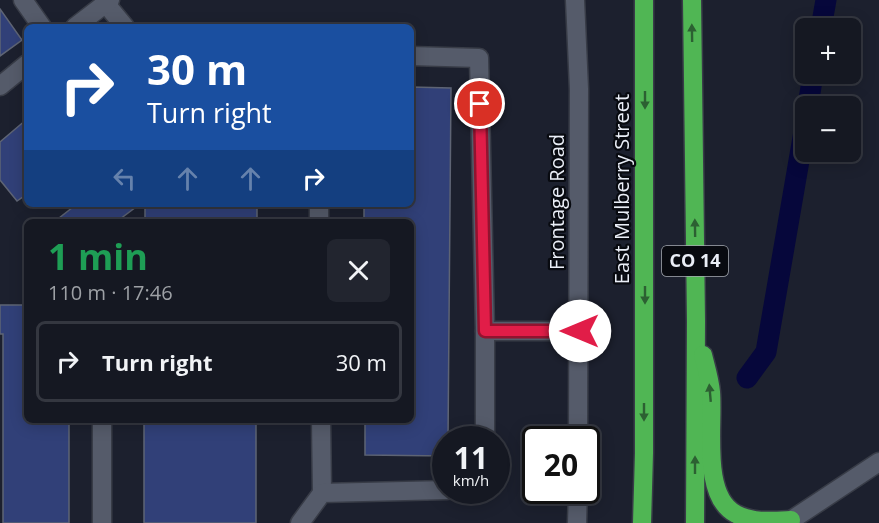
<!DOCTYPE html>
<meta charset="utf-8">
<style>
body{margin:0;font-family:"Open Sans",sans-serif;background:#22252f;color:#f1f3f6;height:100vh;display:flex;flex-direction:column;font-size:22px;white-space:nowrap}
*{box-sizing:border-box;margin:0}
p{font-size:20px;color:#9da0a5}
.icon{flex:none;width:33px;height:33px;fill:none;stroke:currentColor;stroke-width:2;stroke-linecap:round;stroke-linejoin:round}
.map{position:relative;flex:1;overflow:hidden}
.side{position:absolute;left:24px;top:219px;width:390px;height:204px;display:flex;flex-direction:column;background:#151822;border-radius:9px;box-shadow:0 3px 15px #0003,0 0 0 2px #343740}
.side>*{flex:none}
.banner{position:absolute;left:24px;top:24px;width:390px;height:183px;border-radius:9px;box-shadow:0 3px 15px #0003,0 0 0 2px #343740;background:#1a4fa0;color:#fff;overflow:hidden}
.fabs{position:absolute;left:795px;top:18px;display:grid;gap:12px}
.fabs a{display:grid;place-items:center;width:66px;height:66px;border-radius:9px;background:#151822;box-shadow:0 3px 15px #0003,0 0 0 2px #343740;font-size:30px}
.speed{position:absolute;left:432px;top:426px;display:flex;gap:12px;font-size:30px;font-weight:700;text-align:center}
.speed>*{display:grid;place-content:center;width:78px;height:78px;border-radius:50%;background:#151822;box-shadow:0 3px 15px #0003,0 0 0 2px #343740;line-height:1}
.speed small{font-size:15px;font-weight:400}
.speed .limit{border:3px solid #111;border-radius:9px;background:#fff;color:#111}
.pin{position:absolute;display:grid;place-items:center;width:51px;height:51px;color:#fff;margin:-26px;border:3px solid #fff;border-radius:50%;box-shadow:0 2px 6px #0007}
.me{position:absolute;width:66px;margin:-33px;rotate:270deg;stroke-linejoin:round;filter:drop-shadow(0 0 4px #0008)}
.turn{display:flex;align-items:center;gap:21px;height:126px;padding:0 24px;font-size:27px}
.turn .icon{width:78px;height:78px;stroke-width:2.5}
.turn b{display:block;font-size:42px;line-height:51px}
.lanes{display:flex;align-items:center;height:57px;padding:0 24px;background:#0003;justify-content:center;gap:30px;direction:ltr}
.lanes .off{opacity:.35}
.round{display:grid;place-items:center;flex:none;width:63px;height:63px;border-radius:9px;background:#22252f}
.summary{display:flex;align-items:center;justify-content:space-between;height:102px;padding:0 24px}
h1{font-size:36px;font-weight:700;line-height:45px;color:#1e9e55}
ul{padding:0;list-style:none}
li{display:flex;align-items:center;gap:18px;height:81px;margin:0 12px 9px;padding:0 12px;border:3px solid #343740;border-radius:9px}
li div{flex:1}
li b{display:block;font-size:22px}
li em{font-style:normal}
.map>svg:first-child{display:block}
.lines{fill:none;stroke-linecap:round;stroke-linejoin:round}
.canal{stroke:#06073b;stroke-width:21}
.building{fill:#314078;stroke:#5e6474;stroke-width:1.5}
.minor-casing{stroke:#383c47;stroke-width:21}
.highway-casing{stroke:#383c47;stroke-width:21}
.minor{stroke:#555b6a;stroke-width:18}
.highway{stroke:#50b654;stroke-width:18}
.oneway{fill:#2c6032}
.route-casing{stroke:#92132f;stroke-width:15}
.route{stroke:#e11d48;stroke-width:10}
.labels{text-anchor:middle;stroke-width:4.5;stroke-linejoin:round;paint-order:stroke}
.shield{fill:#080a10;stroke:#a6aab2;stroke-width:1.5}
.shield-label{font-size:18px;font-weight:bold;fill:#eaeef7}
.street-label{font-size:20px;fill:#eaeef7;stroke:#080a10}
</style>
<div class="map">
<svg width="879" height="523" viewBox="0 0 879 523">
<rect width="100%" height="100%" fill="#1c202e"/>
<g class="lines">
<!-- canal -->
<g class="canal">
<polyline points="821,28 826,0"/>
<polyline points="808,106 813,74"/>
<polyline points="747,378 766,352 806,120"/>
</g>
</g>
<!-- building -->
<g class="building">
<polygon points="0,9 22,40 0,56"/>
<polygon points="411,87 451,88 448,440 446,440 446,456 365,455 365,420 411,420 411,222 364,222 364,204 411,204"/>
<polygon points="27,119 27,194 17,201 0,180 0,142"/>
<polygon points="77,204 140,204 116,222 54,222"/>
<rect x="145" y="204" width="112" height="18"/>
<polygon points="0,305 27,305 27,420 69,420 69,523 3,523 3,334 0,334"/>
<rect x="144" y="420" width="112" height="103"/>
</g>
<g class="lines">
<!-- minor casing -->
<g class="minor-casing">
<g id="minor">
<polyline points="23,0 42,27"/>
<polyline points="575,0 579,89 578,440"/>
<polyline points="106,4 125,27"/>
<polyline points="75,27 110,0"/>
<polyline points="411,56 479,58 485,331 580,331"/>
<polyline points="0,86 27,64"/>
<polyline points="319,204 319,222"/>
<polyline points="321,420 322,493"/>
<polyline points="485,440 485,331"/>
<polyline points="102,523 102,420"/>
<polyline points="300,523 322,493 447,490"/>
<polyline points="577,523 578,490"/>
<polyline points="787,523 879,462"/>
</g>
</g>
<!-- highway casing -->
<g class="highway-casing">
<g id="highway">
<polyline points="692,0 696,321 695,523"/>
<path d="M703,355c3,12 7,25 8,37 3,33 -10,104 25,122 16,9 37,7 55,6"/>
<polyline points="642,523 644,453 644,0"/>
</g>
</g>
<!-- minor -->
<use href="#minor" class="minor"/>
<!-- highway -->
<use href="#highway" class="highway"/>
</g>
<!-- one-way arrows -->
<defs><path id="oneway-solid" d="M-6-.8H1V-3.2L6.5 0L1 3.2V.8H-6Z" transform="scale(1.5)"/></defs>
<g class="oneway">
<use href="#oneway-solid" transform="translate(692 33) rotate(-91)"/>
<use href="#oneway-solid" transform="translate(645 100) rotate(90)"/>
<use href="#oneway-solid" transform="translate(695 228) rotate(-91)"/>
<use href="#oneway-solid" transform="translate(645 295) rotate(90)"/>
<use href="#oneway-solid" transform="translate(710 393) rotate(-95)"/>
<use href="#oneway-solid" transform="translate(644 412) rotate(90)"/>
<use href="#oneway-solid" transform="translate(695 465) rotate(-90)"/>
</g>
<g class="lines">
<!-- route casing -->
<g class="route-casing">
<polyline id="route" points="480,104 485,331 580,331"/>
</g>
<!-- route -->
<use href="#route" class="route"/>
</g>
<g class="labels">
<!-- shield labels -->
<rect class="shield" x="662" y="246" width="66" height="30" rx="4.5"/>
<g class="shield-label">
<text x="695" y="267">CO 14</text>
</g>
<!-- street labels -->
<g class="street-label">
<text transform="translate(622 189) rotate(-90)" y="7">East Mulberry Street</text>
<text transform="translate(557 202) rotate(-90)" y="7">Frontage Road</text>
</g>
</g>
</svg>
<div class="fabs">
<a>+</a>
<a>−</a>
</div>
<div class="speed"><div>11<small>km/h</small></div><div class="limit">20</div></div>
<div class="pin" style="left:480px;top:104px;background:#d93025"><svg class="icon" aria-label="arrive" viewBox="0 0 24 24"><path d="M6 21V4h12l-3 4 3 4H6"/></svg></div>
<svg class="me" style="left:580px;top:331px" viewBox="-20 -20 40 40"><circle r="19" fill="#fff"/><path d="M0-13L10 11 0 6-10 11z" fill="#e11d48"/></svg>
<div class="banner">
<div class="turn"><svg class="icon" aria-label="right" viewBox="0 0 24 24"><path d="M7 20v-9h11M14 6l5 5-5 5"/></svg><div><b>30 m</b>Turn right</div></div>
<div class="lanes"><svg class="icon off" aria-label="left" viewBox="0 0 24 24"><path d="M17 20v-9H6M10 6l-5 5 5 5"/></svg><svg class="icon off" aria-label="ahead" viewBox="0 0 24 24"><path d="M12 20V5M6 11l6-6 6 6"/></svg><svg class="icon off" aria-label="ahead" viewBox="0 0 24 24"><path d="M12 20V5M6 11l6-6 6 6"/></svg><svg class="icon" aria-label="right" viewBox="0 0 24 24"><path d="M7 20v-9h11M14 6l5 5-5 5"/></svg></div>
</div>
<section class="side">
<div class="summary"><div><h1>1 min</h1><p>110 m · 17:46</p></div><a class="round"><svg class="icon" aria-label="close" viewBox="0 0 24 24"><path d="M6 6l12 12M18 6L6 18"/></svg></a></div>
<ul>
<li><svg class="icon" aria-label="right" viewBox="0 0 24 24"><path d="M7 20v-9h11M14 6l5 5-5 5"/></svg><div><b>Turn right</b></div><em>30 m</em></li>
</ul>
</section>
</div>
